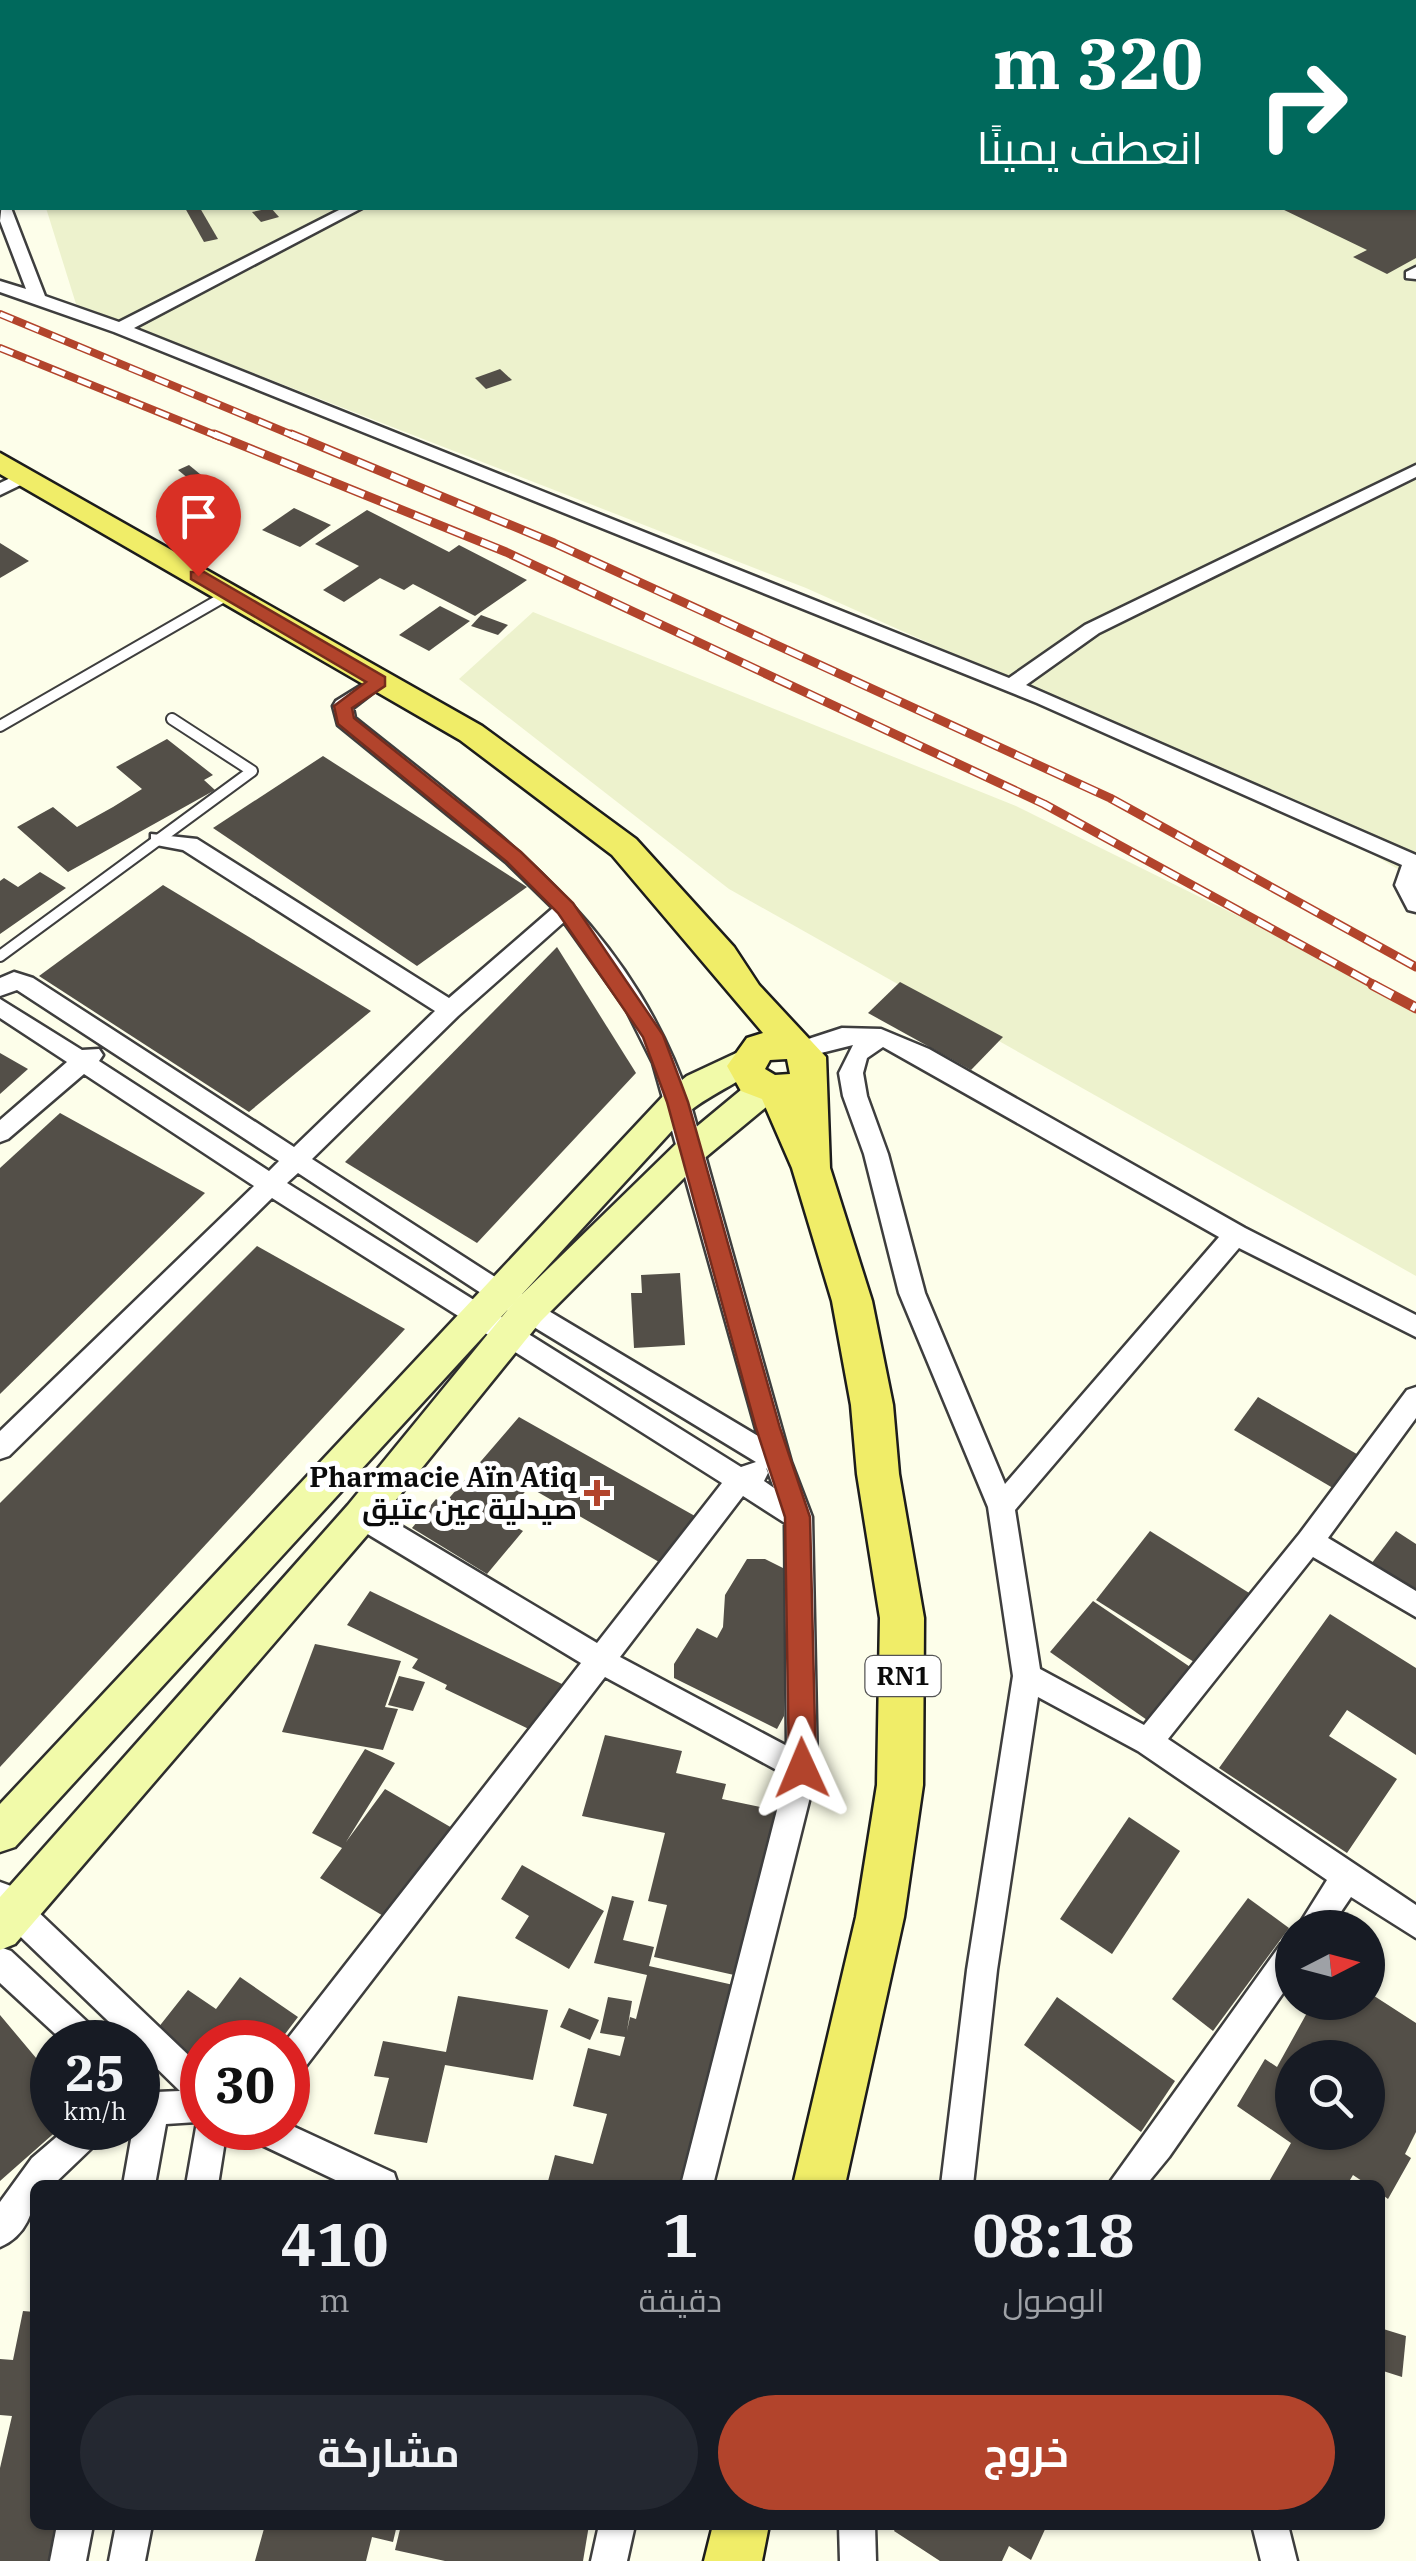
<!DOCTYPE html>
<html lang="ar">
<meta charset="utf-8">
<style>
body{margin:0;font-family:"IBM Plex Serif",Cairo,serif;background:#242831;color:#f1f3f6;direction:rtl;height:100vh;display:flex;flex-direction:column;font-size:38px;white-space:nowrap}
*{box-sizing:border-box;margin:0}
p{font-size:32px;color:#9ea1a6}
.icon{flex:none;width:55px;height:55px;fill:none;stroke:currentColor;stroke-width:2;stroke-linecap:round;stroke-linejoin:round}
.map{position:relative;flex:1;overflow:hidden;direction:ltr}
.details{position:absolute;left:30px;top:2180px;width:1355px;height:350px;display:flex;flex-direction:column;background:#171b24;border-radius:15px;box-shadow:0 2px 8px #0004;direction:rtl}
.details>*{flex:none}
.hud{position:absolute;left:0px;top:0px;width:1418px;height:210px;box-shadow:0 2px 8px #0004;direction:rtl;background:#00695c;color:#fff;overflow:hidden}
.needle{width:65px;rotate:84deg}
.controls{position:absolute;left:1275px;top:1910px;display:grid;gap:20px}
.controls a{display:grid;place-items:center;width:110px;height:110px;border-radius:50%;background:#171b24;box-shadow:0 2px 8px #0004;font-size:50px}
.speed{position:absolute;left:30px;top:2020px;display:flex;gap:20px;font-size:50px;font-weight:700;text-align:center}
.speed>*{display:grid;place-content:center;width:130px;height:130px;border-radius:50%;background:#171b24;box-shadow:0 2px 8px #0004;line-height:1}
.speed small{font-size:25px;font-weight:400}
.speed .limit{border:15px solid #d22;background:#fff;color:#111}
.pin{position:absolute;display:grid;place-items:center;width:85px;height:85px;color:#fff;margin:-102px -42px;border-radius:50% 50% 50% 0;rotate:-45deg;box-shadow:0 0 10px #0007}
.pin .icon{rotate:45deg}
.me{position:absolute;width:110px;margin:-55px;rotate:359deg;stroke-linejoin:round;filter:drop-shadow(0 0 8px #0008)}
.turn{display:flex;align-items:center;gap:35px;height:210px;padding:0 50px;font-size:45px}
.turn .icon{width:130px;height:130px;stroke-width:2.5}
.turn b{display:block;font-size:70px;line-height:85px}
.eta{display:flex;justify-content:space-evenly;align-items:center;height:170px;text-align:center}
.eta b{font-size:60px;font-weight:700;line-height:70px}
.cta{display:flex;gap:20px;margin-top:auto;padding:20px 50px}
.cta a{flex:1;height:115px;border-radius:60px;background:#b2442c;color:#fff;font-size:40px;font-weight:700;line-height:115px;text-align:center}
.cta a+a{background:#242831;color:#f1f3f6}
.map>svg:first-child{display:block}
.farmland{fill:#edf2cd}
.building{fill:#534f48;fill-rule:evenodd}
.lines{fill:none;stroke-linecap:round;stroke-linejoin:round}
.lane-casing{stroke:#3e3e3e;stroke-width:14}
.street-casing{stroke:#3e3e3e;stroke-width:5}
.secondary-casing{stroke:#2d2d2d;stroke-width:5}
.primary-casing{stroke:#1c1c1c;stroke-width:5}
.lane{stroke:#fff;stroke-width:10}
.street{fill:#fff;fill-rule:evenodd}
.secondary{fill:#f1faa9;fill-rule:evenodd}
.primary{fill:#f0ed68;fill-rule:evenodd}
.rail-far2-casing{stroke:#b2442c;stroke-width:8}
.rail-far1-casing{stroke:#b2442c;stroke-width:9}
.rail-casing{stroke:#b2442c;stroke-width:11}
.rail-far2{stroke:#fff;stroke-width:5;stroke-dasharray:14;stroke-linecap:butt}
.rail-far1{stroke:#fff;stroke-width:6;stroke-dasharray:18;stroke-linecap:butt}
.rail{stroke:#fff;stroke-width:8;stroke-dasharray:22;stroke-linecap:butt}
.route{fill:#b2442c;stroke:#742c1d;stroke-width:2.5}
.poi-dot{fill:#b2442c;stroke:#fff;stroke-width:4}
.labels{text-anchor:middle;stroke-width:10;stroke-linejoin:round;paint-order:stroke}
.shield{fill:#fff;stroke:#545454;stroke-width:2.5}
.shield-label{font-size:25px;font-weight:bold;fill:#0b0b0b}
.poi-label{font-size:28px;font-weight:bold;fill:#0b0b0b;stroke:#fff;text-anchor:end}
</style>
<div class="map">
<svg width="1416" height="2561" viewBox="0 0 1416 2561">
<rect width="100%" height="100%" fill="#fdfeea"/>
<!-- farmland -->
<g class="farmland">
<polygon points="0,0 1416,0 1416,880 1287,803 806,588 76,304 46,208 1415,208 1415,2 2,2 2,69"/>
<polygon points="533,612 1016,806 1416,1004 1416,1276 729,889 459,679"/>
</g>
<!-- building -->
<g class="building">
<polygon points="185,208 200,208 218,239 204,242"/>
<polygon points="271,208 279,217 261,222 252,212"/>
<polygon points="1280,208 1416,208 1416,258 1387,274 1353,257 1367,250"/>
<polygon points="500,369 512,380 486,389 475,378"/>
<polygon points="189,465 206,479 195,484 178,470"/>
<polygon points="294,508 331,525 300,547 262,530"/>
<polygon points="367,510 449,552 459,545 527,580 475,616 413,584 404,590 380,578 344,602 323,590 359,566 315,544"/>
<polygon points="0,543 29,561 0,578"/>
<polygon points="440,606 470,621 429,651 399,635"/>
<polygon points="481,615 508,625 498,635 471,626"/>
<polygon points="167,739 213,775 204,780 215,790 68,872 17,827 53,807 77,827 113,807 142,789 116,767"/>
<polygon points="323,756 527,887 417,966 213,828"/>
<polygon points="40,872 66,888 0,934 0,881 4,878 18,887"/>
<polygon points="163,885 371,1011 249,1112 39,976"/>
<polygon points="557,947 636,1073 477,1243 345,1162"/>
<polygon points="900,982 1003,1037 971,1070 868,1013"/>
<polygon points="0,1053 28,1069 0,1094"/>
<polygon points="60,1113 205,1193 0,1394 0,1168"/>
<polygon points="257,1246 405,1329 0,1767 0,1503"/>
<polygon points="680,1273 685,1345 634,1348 631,1293 642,1293 641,1275"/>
<polygon points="1258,1397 1362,1457 1338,1491 1234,1430"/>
<polygon points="519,1417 702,1520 666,1566 529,1487 502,1519 523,1531 487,1574 412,1528 436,1499 444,1504"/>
<polygon points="1150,1531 1254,1596 1202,1667 1096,1600"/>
<polygon points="1396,1531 1416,1544 1416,1605 1365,1572"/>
<polygon points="747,1559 765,1559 789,1571 784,1716 777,1729 674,1678 674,1664 697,1628 717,1638 723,1627 725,1595"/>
<polygon points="370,1591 564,1685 535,1732 445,1689 447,1685 412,1668 418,1659 347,1625"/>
<polygon points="1093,1601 1199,1673 1157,1727 1050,1652"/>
<polygon points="1330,1614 1416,1668 1416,1755 1347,1710 1329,1736 1397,1779 1347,1853 1219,1768"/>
<polygon points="315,1644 401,1661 385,1707 398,1709 383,1750 282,1732"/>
<polygon points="399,1676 425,1682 413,1711 388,1705"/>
<polygon points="605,1735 682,1751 676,1773 726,1784 722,1799 779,1811 743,1977 654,1957 667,1905 648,1901 665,1833 582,1816"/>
<polygon points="365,1749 395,1763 346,1842 385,1789 459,1832 395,1923 320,1878 342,1848 312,1833"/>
<polygon points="1129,1817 1180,1851 1112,1954 1060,1919"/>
<polygon points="522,1865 604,1911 569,1969 515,1938 529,1916 501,1899"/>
<polygon points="612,1896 634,1901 623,1940 654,1947 649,1966 738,1986 685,2185 547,2185 555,2155 593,2164 607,2114 573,2106 588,2048 620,2056 625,2037 600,2033 608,1997 632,2001 627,2031 630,2017 636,2019 647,1975 594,1963"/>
<polygon points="1248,1898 1289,1928 1213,2031 1172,1999"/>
<polygon points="240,1977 298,2017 279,2042 202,2042 202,2067 154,2033 188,1990 216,2009"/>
<path d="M1368,1992l48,31v109l-11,22 6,4 -23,41 -8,-6v-8h-12l-15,-10 -6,10h-80l24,-42 -54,-37 28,-47 12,8 36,-65h55zM1292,2058h76v74h-76z"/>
<polygon points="458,1996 548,2010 533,2080 445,2065 427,2143 374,2134 389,2078 374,2076 383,2041 446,2052"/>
<polygon points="1057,1997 1175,2081 1141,2132 1024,2045"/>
<polygon points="569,2008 599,2020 590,2040 560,2027"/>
<polygon points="0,2015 52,2077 52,2128 60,2128 0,2181"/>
<polygon points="23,2311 35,2312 35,2525 63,2525 56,2561 0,2561 0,2468 12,2416 0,2415 0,2359 13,2360"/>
<polygon points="1380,2328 1406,2336 1402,2377 1380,2370"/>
<polygon points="265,2525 397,2525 393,2542 372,2537 366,2561 255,2561"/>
<polygon points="401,2525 589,2525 583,2561 445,2561 395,2550"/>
<polygon points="897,2525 1047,2525 1031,2560 1009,2546 1002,2561 940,2561 894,2531"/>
</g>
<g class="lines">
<!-- lane casing -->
<g class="lane-casing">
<g id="lane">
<polyline points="0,726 229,594"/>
<polyline points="0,956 252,771 172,719"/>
</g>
</g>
<!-- street casing -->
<g class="street-casing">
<g id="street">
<polygon points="905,0 924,0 925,2 907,2"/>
<polygon points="1043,0 1061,0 1062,2 1045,2"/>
<rect x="1415" y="41" width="1" height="8"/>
<polygon points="1415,156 1416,157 1416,167 1415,166"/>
<polygon points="2,203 2,208 11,208 45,296 119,322 343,208 362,208 134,328 1009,678 1085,625 1416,465 1416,477 1099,633 1026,685 1416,855 1416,912 1408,910 1395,885 1402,865 1037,703 114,332 0,292 0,281 26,289 0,221"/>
<polygon points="1416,267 1416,279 1406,278 1406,272"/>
<polygon points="25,471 34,476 31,480 0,495 0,483"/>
<path d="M378,675l10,6 -35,27 2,10c142,114 274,203 335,384l101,360 21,55 5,252 -104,416h-32l105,-410 -181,-98 -306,398 -11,5 -3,-38 296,-379 -230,-139 -4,-8 4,-8 10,-3 10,3 226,135 125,-160 -450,-285 -263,258 -9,3v-28l254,-245 -170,-112 -76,65 -8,3v-22l67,-58 -67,-44v-19l82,51 17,-1 4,6 -4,6 170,110 10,-10 -262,-171 -17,6v-18l14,-6 19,6 261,169 141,-136 -252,-161 -32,-6v-10l46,5 252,159 104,-90 -47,-46 -168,-137 -5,-19 3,-5zM564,922l62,87 27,54 105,373 -221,-132 -225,-145 146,-143zM298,1173l221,145 237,144 -15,5 -454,-284zM766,1468l1,1 7,19 -10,-7 4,-8zM743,1496l42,27 2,223 -167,-89z"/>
<path d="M842,1028l39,1 48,20 316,179 171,87v22l-177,-89 -224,262 25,159 104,56 156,-192 107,-143 9,-3v31l-88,120 88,53v26l-103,-60 -145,182 248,166v33l-65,-41 -21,31h-33l30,-48 -189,-129 -100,-54 -41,273 -24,215h-32l26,-215 46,-294 -25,-169 -89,-214 -35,-139 -21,-58 -4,-23 14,-28 -52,13 -12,-8 4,-6zM883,1047l336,190 -214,247 -80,-191 -37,-139 -21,-58 -4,-23 4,-15z"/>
<polygon points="0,1882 11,1886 202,2068 202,2128 227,2128 218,2185 186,2185 197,2122 166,2124 155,2185 123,2185 133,2128 138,2128 138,2074 149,2079 156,2092 180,2091 138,2050 138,2042 130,2042 0,1917"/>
<polygon points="1292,1940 1292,1980 1169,2157 1146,2185 1108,2185 1281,1944"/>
<polygon points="0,1947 11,1951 97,2031 102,2042 64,2042 0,1983"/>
<polygon points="288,2124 394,2173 398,2185 346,2185 249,2139 244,2128 288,2128"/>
<path d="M67,2128h39l-5,11 -48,46h-18c0,26 -9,51 -35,62v-45l32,-44z"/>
<polygon points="57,2525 93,2525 86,2561 50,2561"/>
<polygon points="116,2525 152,2525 145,2561 109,2561"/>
<polygon points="599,2525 635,2525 627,2561 591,2561"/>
<polygon points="839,2525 875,2525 876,2561 840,2561"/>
<polygon points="1252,2525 1288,2525 1297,2561 1261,2561"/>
</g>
</g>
<!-- secondary casing -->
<g class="secondary-casing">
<g id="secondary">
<path d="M747,1048l11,4 5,8c-10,17 -55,35 -73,51l-675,736 -15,5v-48l666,-711 21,-17z"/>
<polygon points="765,1077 777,1080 781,1089 777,1098 701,1161 541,1321 374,1527 15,1944 0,1950 0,1897 348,1505 515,1301 677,1143 753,1080"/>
</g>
</g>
<!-- primary casing -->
<g class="primary-casing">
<g id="primary">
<path d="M0,453l482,273 154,113 98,108 25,38 67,72 4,111 42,133 21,104 6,69 25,144 -1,167 -19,132 -59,268h-52l63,-268 21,-132 3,-167 -23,-144 -6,-69 -19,-104 -40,-133 -30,-69 -21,-8 -14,-25 20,-28 16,-5 -151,-178 -152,-115 -460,-266zM787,1059l3,15 -15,1 -10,-6 5,-9z"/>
<polygon points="713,2525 769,2525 762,2561 704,2561"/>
</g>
</g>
<!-- lane -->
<use href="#lane" class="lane"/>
<!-- street -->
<use href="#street" class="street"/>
<!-- secondary -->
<use href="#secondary" class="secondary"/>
<!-- primary -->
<use href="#primary" class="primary"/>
<!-- rail-far2 casing -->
<g class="rail-far2-casing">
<g id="rail-far2">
<polyline points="0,314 297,437"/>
<polyline points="0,348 220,437"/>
</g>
</g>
<!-- rail-far1 casing -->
<g class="rail-far1-casing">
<g id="rail-far1">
<polyline points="214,434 506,552 1044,804 1378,987"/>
<polyline points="291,434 554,543 1110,798 1416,967"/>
</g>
</g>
<!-- rail casing -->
<g class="rail-casing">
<polyline id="rail" points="1373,985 1416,1008"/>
</g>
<!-- rail-far2 -->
<use href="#rail-far2" class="rail-far2"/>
<!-- rail-far1 -->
<use href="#rail-far1" class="rail-far1"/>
<!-- rail -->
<use href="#rail" class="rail"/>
</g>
<!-- route -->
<polygon class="route" points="191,572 204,572 385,677 385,686 352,708 354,718 521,852 573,903 663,1035 688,1102 780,1428 810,1517 816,1768 812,1777 802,1781 793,1777 789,1768 785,1517 756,1428 667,1102 643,1037 558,913 507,862 338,724 334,706 366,682 191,579"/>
<!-- markers -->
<path class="poi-dot" d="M592 1478h10v10h10v10h-10v10h-10v-10h-10v-10h10z"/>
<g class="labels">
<!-- shield labels -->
<rect class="shield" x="865.5" y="1656" width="75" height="40" rx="8"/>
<g class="shield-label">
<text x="903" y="1685">RN1</text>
</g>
<!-- poi labels -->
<g class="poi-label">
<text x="577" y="1487">Pharmacie Aïn Atiq<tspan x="577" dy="32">صيدلية عين عتيق</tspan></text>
</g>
</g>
</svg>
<div class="controls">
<a><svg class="needle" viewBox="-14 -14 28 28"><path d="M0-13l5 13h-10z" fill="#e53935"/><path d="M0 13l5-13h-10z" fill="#9ea1a6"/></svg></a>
<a><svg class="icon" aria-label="search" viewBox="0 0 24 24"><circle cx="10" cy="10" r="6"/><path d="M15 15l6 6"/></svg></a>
</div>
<div class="speed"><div>25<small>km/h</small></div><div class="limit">30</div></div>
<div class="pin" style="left:198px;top:576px;background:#d93025"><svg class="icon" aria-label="arrive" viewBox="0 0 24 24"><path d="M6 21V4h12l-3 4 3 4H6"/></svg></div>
<svg class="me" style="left:802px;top:1768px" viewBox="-20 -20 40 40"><path d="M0-17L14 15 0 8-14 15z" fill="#b2442c" stroke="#fff" stroke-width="4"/></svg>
<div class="hud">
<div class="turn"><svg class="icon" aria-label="right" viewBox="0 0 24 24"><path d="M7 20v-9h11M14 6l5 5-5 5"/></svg><div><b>320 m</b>انعطف يمينًا</div></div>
</div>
<section class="details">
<div class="eta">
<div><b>08:18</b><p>الوصول</p></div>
<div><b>1</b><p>دقيقة</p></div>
<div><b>410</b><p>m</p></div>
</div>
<div class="cta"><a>خروج</a><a>مشاركة</a></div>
</section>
</div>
